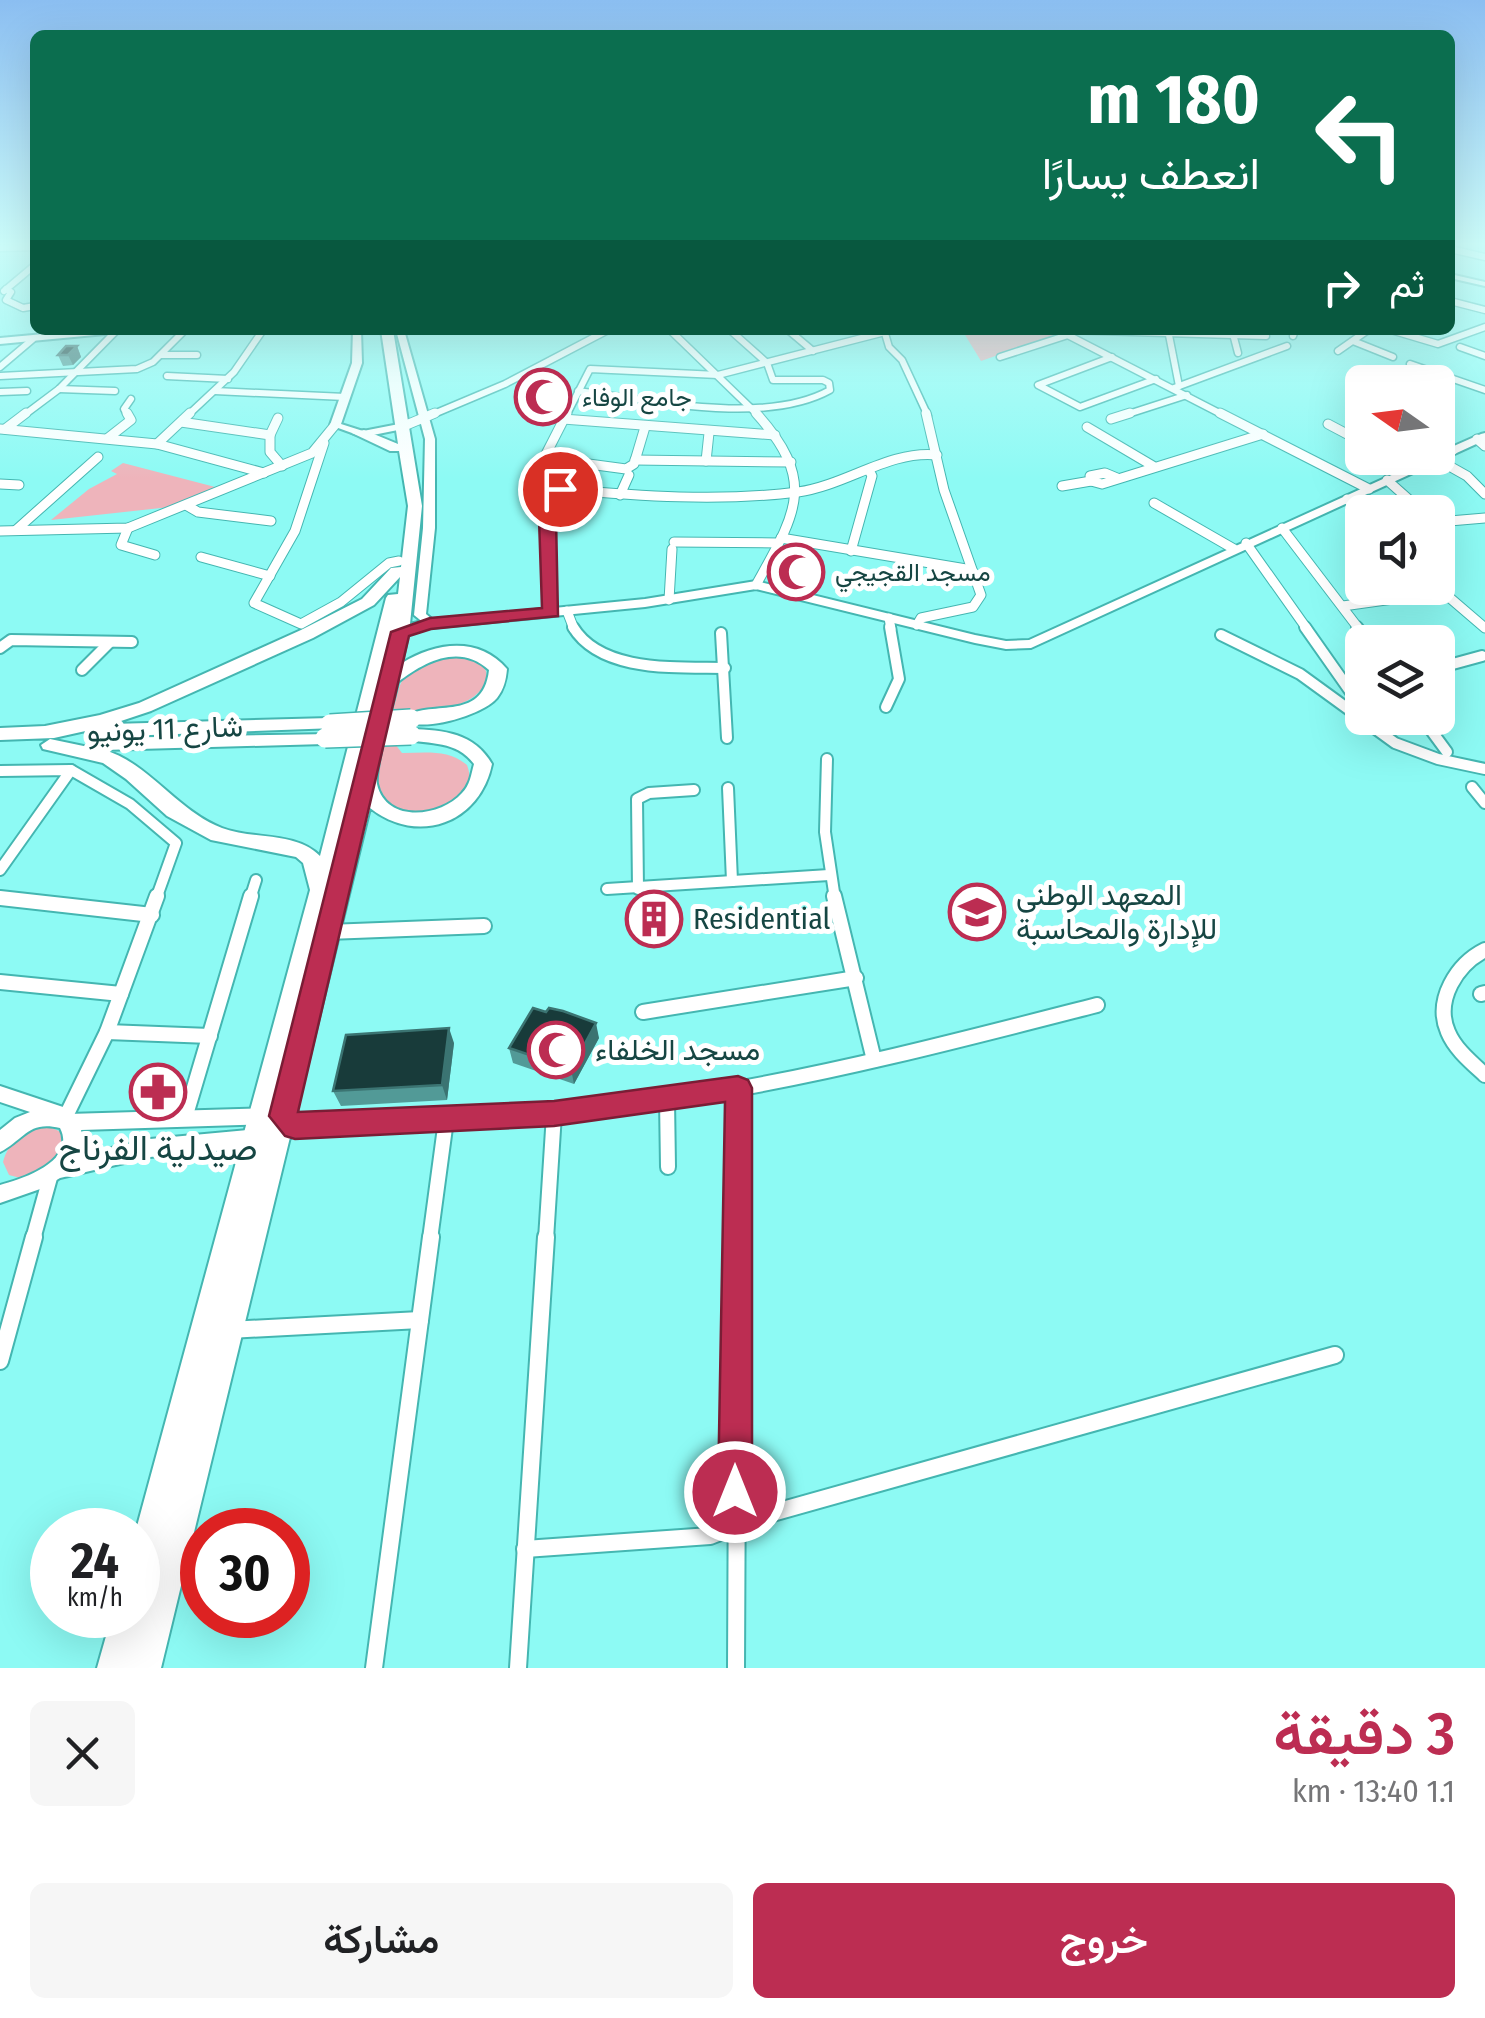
<!DOCTYPE html>
<html lang="ar">
<meta charset="utf-8">
<style>
body{margin:0;font-family:"Fira Sans Condensed",Vazirmatn,sans-serif;background:#f6f6f6;color:#202124;direction:rtl;height:100vh;display:flex;flex-direction:column;font-size:38px;white-space:nowrap}
*{box-sizing:border-box;margin:0}
p{font-size:32px;color:#757577}
.icon{flex:none;width:55px;height:55px;fill:none;stroke:currentColor;stroke-width:2;stroke-linecap:round;stroke-linejoin:round}
.map{position:relative;height:1668px;overflow:hidden;direction:ltr}
.drawer{display:flex;flex-direction:column;background:#fff;flex:1}
.drawer>*{flex:none}
.top-card{position:absolute;left:30px;top:30px;width:1425px;height:305px;border-radius:15px;box-shadow:0 10px 40px #0002;direction:rtl;background:#0b6e4f;color:#fff;overflow:hidden}
.needle{width:65px;rotate:284deg}
.buttons{position:absolute;left:1345px;top:365px;display:grid;gap:20px}
.buttons a{display:grid;place-items:center;width:110px;height:110px;border-radius:15px;background:#fff;box-shadow:0 10px 40px #0002;font-size:50px}
.speed{position:absolute;left:30px;top:1508px;display:flex;gap:20px;font-size:50px;font-weight:700;text-align:center}
.speed>*{display:grid;place-content:center;width:130px;height:130px;border-radius:50%;background:#fff;box-shadow:0 10px 40px #0002;line-height:1}
.speed small{font-size:25px;font-weight:400}
.speed .limit{border:15px solid #d22;background:#fff;color:#111}
.pin{position:absolute;display:grid;place-items:center;width:85px;height:85px;color:#fff;margin:-42px;border:5px solid #fff;border-radius:50%;box-shadow:0 2px 10px #0007}
.me{position:absolute;width:110px;margin:-55px;rotate:0deg;stroke-linejoin:round;filter:drop-shadow(0 0 8px #0008)}
.turn{display:flex;align-items:center;gap:35px;height:210px;padding:0 30px;font-size:45px}
.turn .icon{width:130px;height:130px;stroke-width:2.5}
.turn b{display:block;font-size:70px;line-height:85px}
.then{display:flex;align-items:center;height:95px;padding:0 30px;background:#0003;gap:20px;font-size:38px}
.round{display:grid;place-items:center;flex:none;width:105px;height:105px;border-radius:15px;background:#f6f6f6}
.headline{display:flex;align-items:center;justify-content:space-between;height:170px;padding:0 30px}
h1{font-size:60px;font-weight:600;line-height:75px;color:#bc2d52}
.cta{display:flex;gap:20px;margin-top:auto;padding:20px 30px}
.cta a{flex:1;height:115px;border-radius:15px;background:#bc2d52;color:#fff;font-size:40px;font-weight:600;line-height:115px;text-align:center}
.cta a+a{background:#f6f6f6;color:#202124}
.map>svg:first-child{display:block}
.green{fill:#eeb4bb}
.lines{fill:none;stroke-linecap:round;stroke-linejoin:round}
.street-far4-casing{stroke:#44b6b1;stroke-width:9}
.street-far3-casing{stroke:#44b6b1;stroke-width:11}
.street-far2-casing{stroke:#44b6b1;stroke-width:14}
.street-far1-casing{stroke:#44b6b1;stroke-width:18}
.street-casing{stroke:#44b6b1;stroke-width:20}
.secondary-casing{stroke:#44b6b1;stroke-width:4}
.highway-casing{stroke:#44b6b1;stroke-width:4}
.street-far4{stroke:#fff;stroke-width:6}
.street-far3{stroke:#fff;stroke-width:9}
.street-far2{stroke:#fff;stroke-width:10}
.street-far1{stroke:#fff;stroke-width:14}
.street{stroke:#fff;stroke-width:16}
.secondary{fill:#fff;fill-rule:evenodd}
.highway{fill:#fff;fill-rule:evenodd}
.highway-bridge-casing{stroke:#44b6b1;stroke-width:22;stroke-linecap:butt}
.highway-bridge{stroke:#fff;stroke-width:19}
.wall{fill:#529a97}
.shaded-wall{fill:#3b7472}
.building{fill:#183b3a;stroke:#3b7472;stroke-width:2.5}
.route{fill:#bc2d52;stroke:#7a1d35;stroke-width:2.5}
.labels{text-anchor:middle;stroke-width:10;stroke-linejoin:round;paint-order:stroke}
.far-poi-label{font-size:25px;fill:#164643;stroke:#fff;text-anchor:start}
.street-label{font-size:30px;fill:#164643;stroke:#fff}
.poi-label{font-size:30px;fill:#164643;stroke:#fff;text-anchor:start}
.near-poi-label{font-size:35px;fill:#164643;stroke:#fff}
</style>
<div class="map">
<svg width="1485" height="1668" viewBox="0 0 1485 1668">
<rect width="100%" height="100%" fill="#8dfaf4"/>
<!-- green -->
<g class="green">
<polygon points="962,330 1054,330 1058,334 981,361"/>
<polygon points="123,463 219,488 170,507 51,520 89,489 117,474 111,471"/>
<path d="M454,653c17,5 35,7 33,29 -20,33 -61,26 -94,30 9,-46 18,-48 61,-59z"/>
<path d="M385,744h10l7,9c24,0 46,-4 65,12 13,33 -29,50 -56,51 -10,0 -21,-7 -30,-11l-6,-22z"/>
<path d="M48,1126l15,7 2,7 -5,18 -36,21 -15,-4 -6,-13c5,-21 24,-34 45,-36z"/>
</g>
<g class="lines">
<!-- street-far4 casing -->
<g class="street-far4-casing">
<g id="street-far4">
<polyline points="0,248 35,247"/>
<polyline points="1450,249 1485,257"/>
<polyline points="6,289 11,292 6,300 23,308 35,306"/>
<polyline points="4,291 35,265"/>
<polyline points="1450,301 1485,310"/>
<polyline points="670,330 759,416"/>
<polyline points="788,330 813,351"/>
<polyline points="884,330 889,347 902,360 928,416"/>
<polyline points="1058,330 1225,416"/>
<polyline points="1065,330 1266,336"/>
<polyline points="1168,330 1179,386"/>
<polyline points="1232,330 1238,353"/>
<polyline points="1391,330 1438,344 1485,327"/>
<polyline points="1293,336 1295,330"/>
<polyline points="1353,341 1393,357"/>
<polyline points="1460,347 1485,356"/>
<polyline points="1338,351 1368,330"/>
<polyline points="161,355 197,355"/>
<polyline points="1000,357 1068,335"/>
<polyline points="1112,357 1038,385 1080,407 1156,379"/>
<polyline points="1410,364 1485,390"/>
<polyline points="0,367 33,339"/>
<polyline points="0,376 137,369 153,362 185,330"/>
<polyline points="167,376 228,379"/>
<polyline points="1174,388 1287,346"/>
<polyline points="59,389 115,391"/>
<polyline points="215,391 345,397"/>
<path d="M578,391c72,9 187,35 252,-1l-1,-7 -6,-3h-50l-6,-17 -37,-33"/>
<polyline points="0,392 27,391"/>
<polyline points="23,416 59,389 117,330"/>
<polyline points="128,416 124,409 131,399"/>
<polyline points="187,416 234,372 263,330"/>
<polyline points="429,416 505,384 608,330"/>
<polyline points="566,416 590,369 718,375 885,332"/>
<polyline points="1122,416 1187,395"/>
</g>
</g>
<!-- street-far3 casing -->
<g class="street-far3-casing">
<g id="street-far3">
<polyline points="567,413 544,458 626,469 634,464 645,427"/>
<polyline points="1220,413 1369,489"/>
<polyline points="563,419 775,435"/>
<polyline points="1111,419 1130,413"/>
<polyline points="181,422 270,435 270,452 282,466"/>
<polyline points="1328,424 1362,442"/>
<polyline points="404,426 435,413"/>
<polyline points="1087,427 1153,466"/>
<polyline points="0,429 157,444 264,473"/>
<polyline points="5,429 26,413"/>
<polyline points="270,435 278,418"/>
<polyline points="108,438 131,420 127,413"/>
<polyline points="1477,439 1485,446"/>
<polyline points="324,443 295,531 254,603 301,624 341,602 389,563 399,561"/>
<polyline points="1438,443 1453,450"/>
<polyline points="157,444 190,413"/>
<polyline points="1394,458 1414,468"/>
<polyline points="1435,458 1467,476 1485,494"/>
<polyline points="635,460 791,462"/>
<polyline points="706,461 709,433"/>
<polyline points="1387,480 1423,512"/>
<polyline points="1091,481 1090,476 1105,473 1117,478"/>
<polyline points="0,484 19,485"/>
<polyline points="1062,486 1091,481 1102,484 1263,434"/>
<path d="M560,489c79,7 159,13 238,3 49,-7 91,-42 139,-37"/>
<polyline points="620,495 629,475"/>
<polyline points="1347,499 1362,513"/>
<polyline points="1154,503 1234,549"/>
<polyline points="186,505 198,512 271,521"/>
<polyline points="1438,522 1485,518"/>
<polyline points="128,528 121,545 155,555"/>
<polyline points="1282,528 1359,629"/>
<polyline points="16,530 98,457"/>
<polyline points="0,531 128,528 312,453 335,425"/>
<polyline points="781,538 972,570"/>
<polyline points="674,542 778,543"/>
<polyline points="1246,543 1307,629"/>
<polyline points="851,551 872,476 869,470"/>
<polyline points="201,557 270,576"/>
<path d="M756,585c40,-72 62,-103 0,-172"/>
<polyline points="669,600 672,549"/>
<polyline points="1343,606 1443,592 1485,628"/>
<polyline points="567,611 574,629"/>
<path d="M552,612c-6,-60 -6,-94 22,-149"/>
<polyline points="889,618 891,629"/>
<polyline points="917,625 921,618 973,607 981,595 944,490 926,413"/>
</g>
</g>
<!-- street-far2 casing -->
<g class="street-far2-casing">
<g id="street-far2">
<path d="M573,627c28,46 104,40 152,41"/>
<polyline points="1305,627 1362,708"/>
<polyline points="1357,627 1369,642"/>
<polyline points="721,633 727,738"/>
<polyline points="1221,635 1300,674 1395,743 1438,759 1485,769"/>
<polyline points="0,648 11,640 132,642"/>
<polyline points="1438,668 1482,656"/>
<polyline points="82,670 110,642"/>
<polyline points="886,707 899,679 890,627"/>
<polyline points="1422,718 1447,752"/>
<polyline points="827,759 825,832 835,899"/>
<polyline points="0,771 71,770 130,804 176,843 156,899"/>
<polyline points="1472,787 1485,803"/>
<polyline points="728,788 732,881"/>
<polyline points="0,870 71,770"/>
<polyline points="607,889 829,875"/>
<polyline points="638,889 637,799 649,793 694,790"/>
<polyline points="0,898 7,899"/>
<polyline points="250,899 256,880"/>
</g>
</g>
<!-- street-far1 casing -->
<g class="street-far1-casing">
<g id="street-far1">
<polyline points="834,896 874,1060"/>
<polyline points="0,898 152,915"/>
<polyline points="328,932 484,926"/>
<path d="M1485,950c-28,14 -51,50 -37,82 7,17 23,30 37,43"/>
<polyline points="0,982 121,994"/>
<polyline points="1481,994 1485,993"/>
<polyline points="643,1012 856,978"/>
<polyline points="107,1032 210,1036"/>
<polyline points="667,1100 668,1167"/>
<polyline points="185,1118 251,896"/>
<polyline points="64,1120 107,1032 157,896"/>
<path d="M281,1136l14,-9c142,-2 284,-12 424,-35 128,-22 253,-55 378,-87"/>
<polyline points="33,1239 51,1174"/>
<polyline points="430,1239 446,1120"/>
<polyline points="546,1239 554,1114"/>
<polyline points="738,1239 739,1088"/>
</g>
</g>
<!-- street casing -->
<g class="street-casing">
<g id="street">
<polyline points="229,1330 420,1320"/>
<polyline points="0,1361 34,1237"/>
<polyline points="525,1549 710,1536 758,1517 1335,1355"/>
<polyline points="374,1668 431,1237"/>
<polyline points="518,1668 546,1237"/>
<polyline points="736,1668 738,1237"/>
</g>
</g>
<!-- secondary casing -->
<g class="secondary-casing">
<g id="secondary">
<polygon points="1450,274 1485,282 1485,286 1450,278"/>
<polygon points="88,330 120,330 116,333 0,344 0,338"/>
<polygon points="353,330 361,330 362,363 341,424 363,431 404,423 409,426 408,428 363,437 330,425 352,363"/>
<polygon points="396,330 404,330 435,439 435,528 426,614 433,620 645,599 756,581 975,635 1006,641 1029,640 1429,458 1438,458 1438,453 1481,434 1485,433 1485,440 1031,648 1006,649 975,643 756,589 645,607 430,628 414,615 423,528 425,439"/>
<path d="M0,1086l66,22 2,6 201,-6 7,2 2,6 -2,6 -7,2 -188,6 2,6 -6,20 73,-17 109,-10 7,3 2,6 -2,6 -7,3 -109,10 -90,21 -17,10 -43,15v-18c23,-6 77,-24 60,-57 -32,-8 -36,12 -60,24v-22l15,-12 15,-6 -30,-10z"/>
</g>
</g>
<!-- highway casing -->
<g class="highway-casing">
<path id="highway" d="M381,330h12l29,176 -12,118 20,-5 8,5 -30,11 -6,28c34,-21 77,-27 105,6 -1,11 -3,20 -10,29 -15,18 -79,36 -95,21 26,-22 81,6 87,-49 -29,-27 -64,-9 -91,12 -4,20 -24,86 -21,102 9,40 64,33 85,9 8,-8 9,-18 12,-29 -18,-24 -43,-19 -70,-25l-2,-4 2,-4 7,-2c33,1 63,4 81,35 -12,59 -74,82 -122,44l-209,860h-64l15,-53h26v-12l4,7 4,-14 -8,3 -2,-69 174,-640 -7,-27 -7,-6 -85,-17 -44,-24 -41,-37 -23,-16 -60,-14 -2,-4 9,-6 48,10 -5,-5 9,-6 230,-4 2,4 -2,4 -7,2 -222,6c43,10 74,61 119,78 31,12 73,3 98,28l66,-258 2,-3 10,-1 2,-17 -26,28 -61,33 -162,73 -39,13 218,-6 6,2 3,4 -3,4 -238,9 -6,-2 -2,-5 -36,8 -54,2v-12l45,-2 55,-11 39,-12 162,-73 61,-31 29,-31 10,-1 7,-61 -9,-55h-9l-38,-18 12,-3 34,14z"/>
</g>
<!-- street-far4 -->
<use href="#street-far4" class="street-far4"/>
<!-- street-far3 -->
<use href="#street-far3" class="street-far3"/>
<!-- street-far2 -->
<use href="#street-far2" class="street-far2"/>
<!-- street-far1 -->
<use href="#street-far1" class="street-far1"/>
<!-- street -->
<use href="#street" class="street"/>
<!-- secondary -->
<use href="#secondary" class="secondary"/>
<!-- highway -->
<use href="#highway" class="highway"/>
<!-- highway-bridge casing -->
<g class="highway-bridge-casing">
<g id="highway-bridge">
<polyline points="330,724 411,719"/>
<polyline points="325,738 411,735"/>
</g>
</g>
<!-- highway-bridge -->
<use href="#highway-bridge" class="highway-bridge"/>
</g>
<!-- wall -->
<g class="wall">
<polygon points="77,346 81,357 73,365 63,366 58,355"/>
<polygon points="663,906 664,924 644,925 643,907"/>
<polygon points="599,1038 574,1084 513,1063 509,1048"/>
<polygon points="454,1043 447,1100 341,1106 333,1091"/>
</g>
<!-- shaded-wall -->
<g class="shaded-wall">
<polygon points="77,346 81,357 73,365 68,355"/>
<polygon points="596,1023 599,1038 574,1084 571,1069"/>
<polygon points="449,1028 454,1043 447,1100 442,1085"/>
</g>
<!-- building -->
<g class="building">
<polygon points="66,346 77,346 68,355 58,355"/>
<polygon points="663,906 664,916 643,917 643,907"/>
<polygon points="533,1008 546,1012 549,1008 563,1011 596,1023 571,1069 509,1048"/>
<polygon points="449,1028 442,1085 333,1091 346,1035"/>
</g>
<!-- sky -->
<linearGradient id="sky" x2="0" y2="1"><stop stop-color="#8bbef1"/><stop offset="0.51" stop-color="#ccfdfa"/><stop offset="1" stop-color="#ccfdfa" stop-opacity="0"/></linearGradient>
<rect width="1485" height="479" fill="url(#sky)"/>
<!-- route -->
<polygon class="route" points="554,485 568,489 556,518 558,616 431,629 409,636 298,1112 554,1101 738,1076 748,1080 752,1088 752,1492 747,1504 735,1509 723,1504 718,1492 725,1102 554,1126 295,1139 285,1136 269,1116 391,632 430,618 542,608 539,518"/>
<!-- icons -->
<defs>
<g id="mosque-ring" transform="scale(2.875)"><circle r="9.5" fill="#fff" stroke="#bc2d52" stroke-width="1.5"/><path d="M3.5-4.9A6 6 0 1 0 3.5 4.9A5 5 0 1 1 3.5-4.9Z" fill="#bc2d52"/></g>
<g id="university-ring" transform="scale(2.875)"><circle r="9.5" fill="#fff" stroke="#bc2d52" stroke-width="1.5"/><path d="M0-5L7-2L0 1L-7-2ZM-4 1L0 2.5L4 1V4Q0 6-4 4Z" fill="#bc2d52"/></g>
<g id="building-ring" transform="scale(2.875)"><circle r="9.5" fill="#fff" stroke="#bc2d52" stroke-width="1.5"/><path d="M-4-6H4V6H1V3H-1V6H-4ZM-2.5-4.3h1.7v1.8h-1.7ZM.8-4.3h1.7v1.8H.8ZM-2.5-1h1.7V.8h-1.7ZM.8-1h1.7V.8H.8Z" fill="#bc2d52"/></g>
<g id="pharmacy-ring" transform="scale(2.875)"><circle r="9.5" fill="#fff" stroke="#bc2d52" stroke-width="1.5"/><path d="M-2-6h4v4h4v4h-4v4h-4v-4h-4v-4h4Z" fill="#bc2d52"/></g>
</defs>
<g fill-rule="evenodd">
<use href="#mosque-ring" x="543" y="397"/>
<use href="#mosque-ring" x="796" y="572"/>
<use href="#university-ring" x="977" y="912"/>
<use href="#building-ring" x="654" y="919"/>
<use href="#mosque-ring" x="556" y="1050"/>
<use href="#pharmacy-ring" x="158" y="1092"/>
</g>
<g class="labels">
<!-- far-poi labels -->
<g class="far-poi-label">
<text x="582" y="406">جامع الوفاء</text>
<text x="835" y="581">مسجد القجيجي</text>
</g>
<!-- street labels -->
<g class="street-label">
<text transform="translate(165 729) rotate(-2)" y="10">شارع 11 يونيو</text>
</g>
<!-- poi labels -->
<g class="poi-label">
<text x="1016" y="905">المعهد الوطني<tspan x="1016" dy="34">للإدارة والمحاسبة</tspan></text>
<text x="693" y="929">Residential</text>
<text x="595" y="1060">مسجد الخلفاء</text>
</g>
<!-- near-poi labels -->
<g class="near-poi-label">
<text x="158" y="1160">صيدلية الفرناج</text>
</g>
</g>
</svg>
<div class="buttons">
<a><svg class="needle" viewBox="-14 -14 28 28"><path d="M0-13l5 13h-10z" fill="#e53935"/><path d="M0 13l5-13h-10z" fill="#757577"/></svg></a>
<a><svg class="icon" aria-label="sound" viewBox="0 0 24 24"><path d="M4 9h4l5-4v14l-5-4H4zM17 9q2 3 0 6"/></svg></a>
<a><svg class="icon" aria-label="layers" viewBox="0 0 24 24"><path d="M12 4l9 5-9 5-9-5zM3 14l9 5 9-5"/></svg></a>
</div>
<div class="speed"><div>24<small>km/h</small></div><div class="limit">30</div></div>
<div class="pin" style="left:560px;top:489px;background:#d93025"><svg class="icon" aria-label="arrive" viewBox="0 0 24 24"><path d="M6 21V4h12l-3 4 3 4H6"/></svg></div>
<svg class="me" style="left:735px;top:1492px" viewBox="-20 -20 40 40"><circle r="17" fill="#bc2d52" stroke="#fff" stroke-width="3"/><path d="M0-11L8 9 0 5-8 9z" fill="#fff"/></svg>
<div class="top-card">
<div class="turn"><svg class="icon" aria-label="left" viewBox="0 0 24 24"><path d="M17 20v-9H6M10 6l-5 5 5 5"/></svg><div><b>180 m</b>انعطف يسارًا</div></div>
<div class="then">ثم<svg class="icon" aria-label="right" viewBox="0 0 24 24"><path d="M7 20v-9h11M14 6l5 5-5 5"/></svg></div>
</div>
</div>
<section class="drawer">
<div class="headline"><div><h1>3 دقيقة</h1><p>1.1 km · 13:40</p></div><a class="round"><svg class="icon" aria-label="close" viewBox="0 0 24 24"><path d="M6 6l12 12M18 6L6 18"/></svg></a></div>
<div class="cta"><a>خروج</a><a>مشاركة</a></div>
</section>
